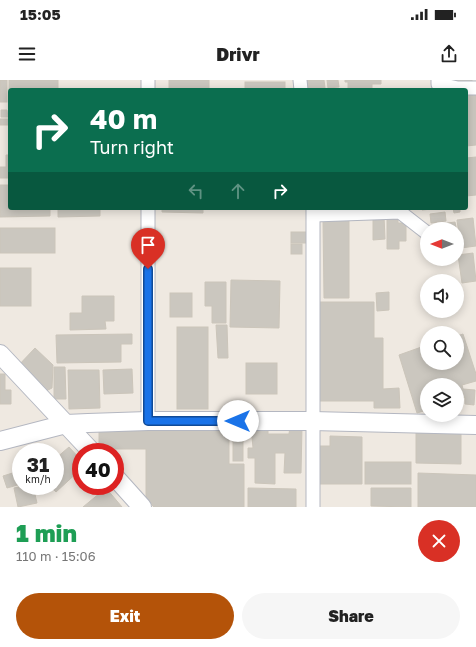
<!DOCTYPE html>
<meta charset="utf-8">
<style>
body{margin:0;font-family:"Golos Text",sans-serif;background:#f6f6f6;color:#222;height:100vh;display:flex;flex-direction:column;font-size:15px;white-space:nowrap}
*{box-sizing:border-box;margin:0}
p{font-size:13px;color:#767676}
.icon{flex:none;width:22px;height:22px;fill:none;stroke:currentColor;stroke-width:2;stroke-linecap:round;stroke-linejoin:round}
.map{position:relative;height:427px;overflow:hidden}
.side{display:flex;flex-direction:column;background:#fff;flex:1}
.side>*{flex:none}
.top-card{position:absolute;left:8px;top:8px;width:460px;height:122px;border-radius:4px;box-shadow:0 2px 10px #0003;background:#0b6e4f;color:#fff;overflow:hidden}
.needle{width:26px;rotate:270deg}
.fabs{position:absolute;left:420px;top:142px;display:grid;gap:8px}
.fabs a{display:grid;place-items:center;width:44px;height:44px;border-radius:50%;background:#fff;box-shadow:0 2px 10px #0003;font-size:20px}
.speed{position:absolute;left:12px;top:363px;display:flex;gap:8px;font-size:20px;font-weight:700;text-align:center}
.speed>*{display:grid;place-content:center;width:52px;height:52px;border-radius:50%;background:#fff;box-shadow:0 2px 10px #0003;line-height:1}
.speed small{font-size:10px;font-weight:400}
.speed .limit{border:6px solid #d22;background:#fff;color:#111}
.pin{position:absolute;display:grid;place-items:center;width:34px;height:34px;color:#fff;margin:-41px -17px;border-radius:50% 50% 50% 0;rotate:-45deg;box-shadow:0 0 4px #0007}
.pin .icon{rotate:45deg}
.me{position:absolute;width:44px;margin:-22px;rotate:270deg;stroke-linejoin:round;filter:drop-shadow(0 0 3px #0008)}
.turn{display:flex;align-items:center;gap:14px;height:84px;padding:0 16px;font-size:18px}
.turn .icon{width:52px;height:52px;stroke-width:2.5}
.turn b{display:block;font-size:28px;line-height:34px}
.lanes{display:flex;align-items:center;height:38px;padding:0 16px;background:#0003;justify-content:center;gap:20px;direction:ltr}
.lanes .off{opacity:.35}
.round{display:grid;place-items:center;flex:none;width:42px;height:42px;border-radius:21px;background:#f6f6f6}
.headline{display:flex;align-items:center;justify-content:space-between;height:68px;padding:0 16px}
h1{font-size:24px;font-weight:800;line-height:30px;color:#1e9e55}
.cta{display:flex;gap:8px;margin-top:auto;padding:8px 16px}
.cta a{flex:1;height:46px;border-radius:24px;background:#b45309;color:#fff;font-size:16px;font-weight:800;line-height:46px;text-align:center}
.cta a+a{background:#f6f6f6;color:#222}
.status{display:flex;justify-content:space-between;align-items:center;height:28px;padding:0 20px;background:#fff;direction:ltr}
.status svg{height:11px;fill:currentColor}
header{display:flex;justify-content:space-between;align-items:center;height:52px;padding:0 16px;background:#fff;font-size:18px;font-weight:800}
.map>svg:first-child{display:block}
.building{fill:#cbc7bf;stroke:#cbc5ba}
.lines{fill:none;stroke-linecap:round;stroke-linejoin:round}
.street-casing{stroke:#b4b7c1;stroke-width:15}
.secondary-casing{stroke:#b4b7c1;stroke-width:20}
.street{stroke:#fff;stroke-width:13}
.secondary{stroke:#fff;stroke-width:18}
.route-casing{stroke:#114b97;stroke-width:10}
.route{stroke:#1a73e8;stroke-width:7}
</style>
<div class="status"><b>15:05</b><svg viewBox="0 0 49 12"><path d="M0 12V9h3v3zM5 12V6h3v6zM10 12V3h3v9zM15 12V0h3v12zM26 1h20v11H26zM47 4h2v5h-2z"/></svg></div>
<header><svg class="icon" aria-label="menu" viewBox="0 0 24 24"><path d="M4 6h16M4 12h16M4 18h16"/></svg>Drivr<svg class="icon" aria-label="share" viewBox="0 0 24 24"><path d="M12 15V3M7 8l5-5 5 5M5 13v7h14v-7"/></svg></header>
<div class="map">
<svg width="476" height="427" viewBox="0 0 476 427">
<rect width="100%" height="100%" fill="#efe9e1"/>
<!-- building -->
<g class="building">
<rect x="0" y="0" width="7" height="22"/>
<polygon points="9,0 58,0 58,10 10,10 9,36"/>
<rect x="169" y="0" width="40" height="10"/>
<polygon points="306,0 324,0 325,8 307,9"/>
<polygon points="327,0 338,0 339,7 328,8"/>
<polygon points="345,0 381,0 381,4 372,4 372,10 348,10 348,2 345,2"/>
<polygon points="444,0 472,0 472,2"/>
<rect x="245" y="2" width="40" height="8"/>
<polygon points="466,13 476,13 476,65 466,66"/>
<polygon points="1,30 7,30 8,37 1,37"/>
<rect x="0" y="39" width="10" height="6"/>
<polygon points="6,75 10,75 10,98 0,98 0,87 6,87"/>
<polygon points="476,77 476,115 466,116 466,78"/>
<polygon points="0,105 10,105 10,128 50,128 50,136 0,137"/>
<polygon points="58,128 100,128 100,136 58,137"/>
<polygon points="162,128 203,128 203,133 162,132"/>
<polygon points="421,128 443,128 422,130"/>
<polygon points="453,128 460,128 460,132 454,133"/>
<polygon points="445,132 446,141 431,143 430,134"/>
<polygon points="373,136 384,136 385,159 373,160"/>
<polygon points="387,138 398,138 398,143 406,143 406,161 399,161 399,169 387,169"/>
<polygon points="473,138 476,166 461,168 457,140"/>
<polygon points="323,140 349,140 349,218 324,218"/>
<polygon points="455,142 456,147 434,149 433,145"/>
<rect x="0" y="148" width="55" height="25"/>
<rect x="291" y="152" width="15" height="11"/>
<rect x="291" y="164" width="11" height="10"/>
<polygon points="473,173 476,201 462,203 458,175"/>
<rect x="0" y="188" width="31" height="38"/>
<polygon points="231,200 280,201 279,248 230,247"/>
<polygon points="205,202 226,202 226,243 212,243 212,226 205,226"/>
<polygon points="389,212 389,230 377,231 376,213"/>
<rect x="170" y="213" width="22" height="24"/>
<polygon points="82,216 114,216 114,241 105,241 106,249 70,250 70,233 82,233"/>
<polygon points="427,219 427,231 430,231 427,232 423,220"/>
<polygon points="316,222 374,222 374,258 383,258 383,309 399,308 400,328 374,328 374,321 317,321"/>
<polygon points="216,245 227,245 228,278 218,278"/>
<rect x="177" y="247" width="31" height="82"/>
<polygon points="132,254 132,264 121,264 121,282 57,283 56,255"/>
<polygon points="463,254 476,294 476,301 462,305 463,309 475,310 474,325 465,324 465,317 457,320 457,305 427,305 427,330 417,333 399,275 427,265 427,283 457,283 457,256"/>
<polygon points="35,268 53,285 52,308 44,312 17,287"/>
<rect x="246" y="283" width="31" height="31"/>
<polygon points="54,287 65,287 66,319 54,319"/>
<polygon points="132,289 133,313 104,314 103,290"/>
<polygon points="68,290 99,290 100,328 69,329"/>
<polygon points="0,294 5,294 5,310 11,310 11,324 0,324"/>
<polygon points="251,346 268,346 268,354 289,354 290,347 302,347 301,393 284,393 285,373 275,373 275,404 255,403 255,378 248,378 248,368 253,368"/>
<polygon points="99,349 229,350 229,384 244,384 244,427 154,427 146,419 146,369 99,369"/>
<polygon points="416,352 461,353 461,384 416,383"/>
<polygon points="330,356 362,357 362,404 319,404 320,366 330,366"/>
<rect x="233" y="360" width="10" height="21"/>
<polygon points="69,367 81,380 81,389 56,412 50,406 55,406 55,379"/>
<rect x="365" y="382" width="46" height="22"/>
<polygon points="19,391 21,404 7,408 3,396"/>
<polygon points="418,393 476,395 476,427 418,427"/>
<polygon points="23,406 33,406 37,423 18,427 14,408"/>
<polygon points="106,408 122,427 83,427"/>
<polygon points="248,408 296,409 296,427 248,427"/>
<polygon points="371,408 411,408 411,427 371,426"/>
</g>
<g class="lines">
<!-- street casing -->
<g class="street-casing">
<g id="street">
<polyline points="148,0 148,10"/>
<polyline points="300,0 301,10"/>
<polyline points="438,0 438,4 458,8 476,8"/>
<polyline points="148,128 148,341"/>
<polyline points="314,135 400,132 427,153"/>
<polyline points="313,427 313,128"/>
</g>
</g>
<!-- secondary casing -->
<g class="secondary-casing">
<g id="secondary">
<polyline points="0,274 92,372"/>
<polyline points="0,361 66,344 88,343 148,341 312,341 476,345"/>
<polyline points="115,397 142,427"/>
</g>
</g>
<!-- street -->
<use href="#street" class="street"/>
<!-- secondary -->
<use href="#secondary" class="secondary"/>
</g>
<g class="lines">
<!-- route casing -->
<g class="route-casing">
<polyline id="route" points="148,189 148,341 238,341"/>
</g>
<!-- route -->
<use href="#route" class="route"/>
</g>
</svg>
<div class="fabs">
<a><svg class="needle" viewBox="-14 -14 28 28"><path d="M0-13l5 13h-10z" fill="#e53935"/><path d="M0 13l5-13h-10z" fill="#767676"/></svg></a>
<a><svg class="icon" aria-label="sound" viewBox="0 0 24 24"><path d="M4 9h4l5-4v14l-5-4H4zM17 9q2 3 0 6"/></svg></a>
<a><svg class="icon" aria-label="search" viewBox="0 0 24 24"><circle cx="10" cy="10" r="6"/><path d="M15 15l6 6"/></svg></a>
<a><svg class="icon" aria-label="layers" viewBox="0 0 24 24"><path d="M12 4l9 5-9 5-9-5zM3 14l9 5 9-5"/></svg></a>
</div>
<div class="speed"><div>31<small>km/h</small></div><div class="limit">40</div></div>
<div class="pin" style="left:148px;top:189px;background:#d93025"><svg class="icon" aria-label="arrive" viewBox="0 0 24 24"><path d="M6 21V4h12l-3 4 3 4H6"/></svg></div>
<svg class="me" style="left:238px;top:341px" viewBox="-20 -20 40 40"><circle r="19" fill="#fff"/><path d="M0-13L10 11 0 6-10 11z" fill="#1a73e8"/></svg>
<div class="top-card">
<div class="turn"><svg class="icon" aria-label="right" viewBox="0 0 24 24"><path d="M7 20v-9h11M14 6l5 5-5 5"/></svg><div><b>40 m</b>Turn right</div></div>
<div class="lanes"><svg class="icon off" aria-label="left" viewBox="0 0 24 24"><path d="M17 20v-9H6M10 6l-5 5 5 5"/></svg><svg class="icon off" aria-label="ahead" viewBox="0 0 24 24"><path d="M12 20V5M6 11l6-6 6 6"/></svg><svg class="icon" aria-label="right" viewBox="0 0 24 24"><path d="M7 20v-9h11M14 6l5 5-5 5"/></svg></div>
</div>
</div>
<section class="side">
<div class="headline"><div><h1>1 min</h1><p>110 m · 15:06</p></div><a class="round" style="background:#d93025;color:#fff"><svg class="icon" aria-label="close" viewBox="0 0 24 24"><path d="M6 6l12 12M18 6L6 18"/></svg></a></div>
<div class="cta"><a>Exit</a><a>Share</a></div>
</section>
